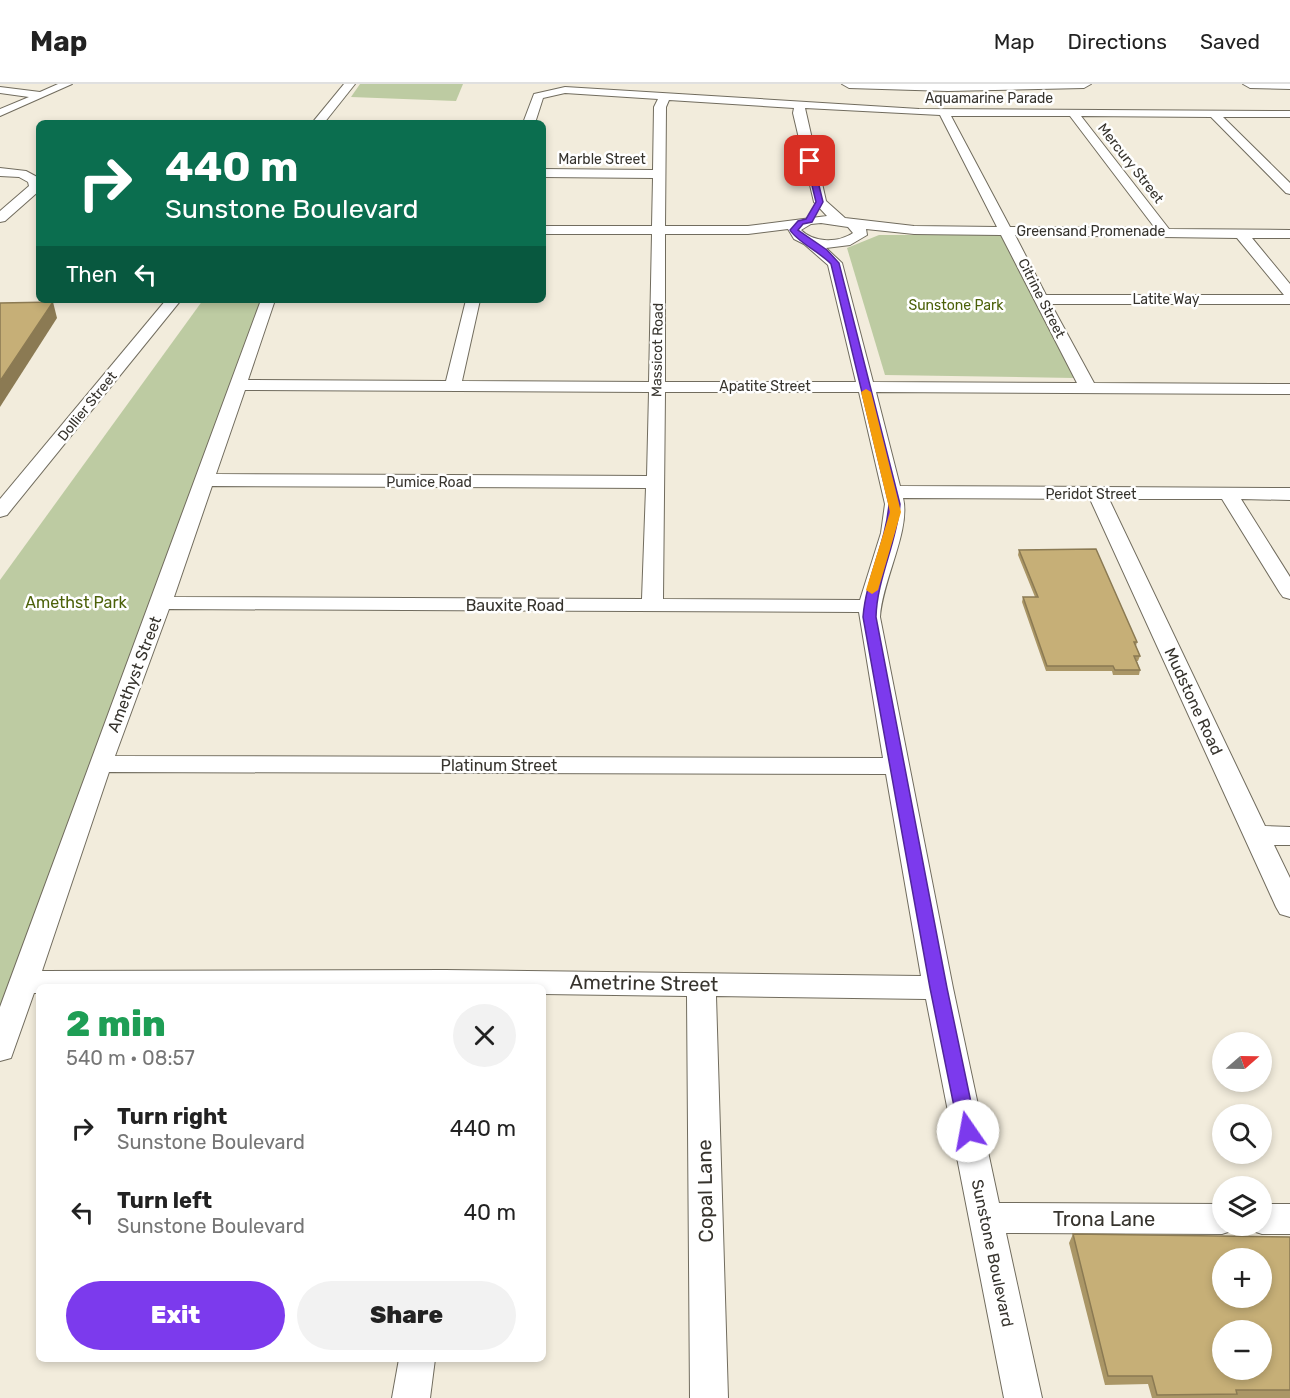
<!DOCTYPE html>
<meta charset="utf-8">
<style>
body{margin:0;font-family:Rubik,sans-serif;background:#f2f2f2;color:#222;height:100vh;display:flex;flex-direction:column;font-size:22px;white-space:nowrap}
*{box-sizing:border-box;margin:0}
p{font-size:20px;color:#767676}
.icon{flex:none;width:33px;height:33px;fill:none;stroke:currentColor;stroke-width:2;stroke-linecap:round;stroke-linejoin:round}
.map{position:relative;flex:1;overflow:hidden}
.panel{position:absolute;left:36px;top:900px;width:510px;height:378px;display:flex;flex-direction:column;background:#fff;border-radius:9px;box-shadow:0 3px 9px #0003}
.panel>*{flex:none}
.top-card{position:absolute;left:36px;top:36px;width:510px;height:183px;border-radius:9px;box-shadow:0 3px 9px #0003;background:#0b6e4f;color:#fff;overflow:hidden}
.needle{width:39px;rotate:70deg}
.tools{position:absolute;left:1212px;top:948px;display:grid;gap:12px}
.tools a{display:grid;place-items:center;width:60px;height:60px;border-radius:50%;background:#fff;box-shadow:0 3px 9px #0003;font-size:30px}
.pin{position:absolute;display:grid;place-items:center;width:51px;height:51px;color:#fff;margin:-26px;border-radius:12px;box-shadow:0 3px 9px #0006}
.me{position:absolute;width:66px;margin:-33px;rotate:348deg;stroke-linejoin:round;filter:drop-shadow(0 0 4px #0008)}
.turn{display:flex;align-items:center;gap:21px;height:126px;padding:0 30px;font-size:27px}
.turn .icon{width:78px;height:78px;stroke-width:2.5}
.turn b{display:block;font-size:42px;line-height:51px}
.then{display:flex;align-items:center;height:57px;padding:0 30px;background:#0003;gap:12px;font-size:22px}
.round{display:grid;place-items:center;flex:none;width:63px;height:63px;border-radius:32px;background:#f2f2f2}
.overview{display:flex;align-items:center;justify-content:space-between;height:102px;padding:0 30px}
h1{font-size:36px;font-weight:800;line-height:45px;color:#1e9e55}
.cta{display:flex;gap:12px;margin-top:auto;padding:12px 30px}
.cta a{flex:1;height:69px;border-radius:36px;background:#7c3aed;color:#fff;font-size:24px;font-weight:800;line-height:69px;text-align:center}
.cta a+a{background:#f2f2f2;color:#222}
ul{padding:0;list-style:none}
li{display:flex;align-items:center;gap:18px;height:84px;padding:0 30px}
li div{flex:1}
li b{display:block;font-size:22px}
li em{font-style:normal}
header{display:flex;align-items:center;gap:36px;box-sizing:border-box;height:84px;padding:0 30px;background:#fff;border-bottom:2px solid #e0e0e0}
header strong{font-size:28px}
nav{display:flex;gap:33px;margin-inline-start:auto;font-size:21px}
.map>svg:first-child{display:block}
.green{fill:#bdcba2}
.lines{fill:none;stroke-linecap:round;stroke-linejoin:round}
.street-casing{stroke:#716c5e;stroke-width:2}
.secondary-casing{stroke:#716c5e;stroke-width:2}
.street{fill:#fff;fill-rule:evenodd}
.secondary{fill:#fff;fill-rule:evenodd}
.wall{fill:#aa9666}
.shaded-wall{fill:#8b7a53}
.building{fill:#c6af77;stroke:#8b7a53;stroke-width:1.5;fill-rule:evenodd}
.route{fill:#7c3aed;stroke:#51269a;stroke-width:1.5}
.slow{fill:#f59e0b}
.labels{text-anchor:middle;stroke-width:5;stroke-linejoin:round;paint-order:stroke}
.far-street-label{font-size:14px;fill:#36332d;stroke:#fff}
.far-park-label{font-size:14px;fill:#4c6109;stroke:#fff}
.park-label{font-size:16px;fill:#4c6109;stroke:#fff}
.street-label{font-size:16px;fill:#36332d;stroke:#fff}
.near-street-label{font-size:20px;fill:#36332d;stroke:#fff}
</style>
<header>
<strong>Map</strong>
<nav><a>Map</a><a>Directions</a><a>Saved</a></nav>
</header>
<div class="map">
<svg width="1290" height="1314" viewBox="0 0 1290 1314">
<rect width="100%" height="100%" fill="#f2ecdc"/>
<!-- green -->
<g class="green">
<polygon points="360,0 463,0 456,17 351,13"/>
<polygon points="879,151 1001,151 1074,294 885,291 847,164"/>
<polygon points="203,216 265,216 0,936 0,496"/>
</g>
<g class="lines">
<!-- street casing -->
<g class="street-casing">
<g id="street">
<polygon points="58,0 72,0 0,32 0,25 29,13 0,9 0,3 40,8"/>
<polygon points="344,0 355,0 324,39 312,39"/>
<path d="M565,3l354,22 371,2v6h-67l67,66v11l-4,-1 -75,-76 -130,-1 88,113 121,1v8h-38l38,46v20h-239l43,79 196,1v10l-414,-2 24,94 390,2v12l-49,-1 49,78v22l-7,-2 -3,-4 -58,-94h-113l156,327 25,1v18h-16l16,33v39l-10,-3 -4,-7 -186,-408 -187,-1c8,32 -21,83 -23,119l73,371 46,215 223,1v22h14l-2,4 -12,4 -216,-1 36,165h-38l-78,-399 -210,-3 12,402h-38l-3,-402 -144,-2v-7h-504v6h-5l-23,65 -11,3v-54l261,-707h14l-27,80 198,1 20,-81h14l-18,81 187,1 3,-148h-109v-8h109l1,-48 -110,-1v-8l110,1 1,-63 4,-8 -93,-6 -22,5 -8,25h-12l11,-29zM669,16l125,8 -1,5 21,89 13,14 -79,10h-83l1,-119zM805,24l135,7 57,112 -83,-1 -69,-8 -19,-17zM951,32h119l85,112 -145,-1zM821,139l27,4 5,6c-15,10 -39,10 -52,-3l10,-6zM788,145l6,10 10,5 24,21 28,117h-191v-148h83zM866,145l48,5 87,1 76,148 -204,-1 -31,-119 -16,-15 24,-3 17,-10zM1015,151l222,3 47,57h-238zM245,306l404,2 -2,84 -431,-2zM665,308h194l26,112 -4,29 -21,67 -197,-1zM212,402l434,2 -4,111 -468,-2zM169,525l690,3 24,146 -768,-2zM109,688l777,2 35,202 -476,-6 -403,1z"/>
<polygon points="0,84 26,87 39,94 39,107 5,137 0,138 0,127 29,102 28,98 19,93 0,92"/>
<polygon points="166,216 181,216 7,431 0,433 0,415"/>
<polygon points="1262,1120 1290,1120 1290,1150 1262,1150 1250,1146 1248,1142 1262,1142"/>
<polygon points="399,1275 435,1275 430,1314 392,1314"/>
</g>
</g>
<!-- secondary casing -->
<g class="secondary-casing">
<g id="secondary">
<polygon points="842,0 1091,0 1084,4 948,7 849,4"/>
<polygon points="1243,0 1290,0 1290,5 1250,4"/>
</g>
</g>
<!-- street -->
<use href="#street" class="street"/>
<!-- secondary -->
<use href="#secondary" class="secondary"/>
</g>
<!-- wall -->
<g class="wall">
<polygon points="1019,466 1137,558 1136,562 1140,572 1138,577 1137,577 1140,586 1139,591 1113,591 1112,587 1046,587 1022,518 1023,513 1035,513 1018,471"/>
<polygon points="1073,1150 1290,1153 1290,1314 1152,1314 1148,1300 1105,1301 1069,1159"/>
</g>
<!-- shaded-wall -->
<polygon class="shaded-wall" points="53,218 57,234 0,323 0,297"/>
<!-- building -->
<g class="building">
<polygon points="53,218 0,297 0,219"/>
<polygon points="1096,465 1137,558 1134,558 1140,572 1134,572 1140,586 1115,586 1113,582 1047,582 1023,513 1038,513 1019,466"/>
<path d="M1073,1150l217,3v153h-54l1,4 -80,1 -5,-19h-44zM1222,1174h40v40h-40zM1222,1246h40v40h-40z"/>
</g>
<!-- route -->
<path class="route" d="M810,75l3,2 10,41 -11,20 -9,2 -5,6 29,20 12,13 61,241c-3,39 -23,74 -24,113l71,371 30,143 -3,6 -6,2 -6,-2 -3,-6 -29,-143 -67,-371c3,-39 23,-74 26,-113l-58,-240c-10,-11 -35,-23 -41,-34l8,-9 8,-2 10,-17 -10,-41z"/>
<!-- slow -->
<polygon class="slow" points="866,305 871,308 901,428 878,506 872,510 866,506 890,428 861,308"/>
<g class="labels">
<!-- far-street labels -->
<g class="far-street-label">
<text x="989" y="19">Aquamarine Parade</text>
<text x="602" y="80">Marble Street</text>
<text transform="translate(1131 79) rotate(52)" y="5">Mercury Street</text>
<text x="1091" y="152">Greensand Promenade</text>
<text transform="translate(1042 214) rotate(63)" y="5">Citrine Street</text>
<text x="1166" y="220">Latite Way</text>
<text transform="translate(657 266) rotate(-89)" y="5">Massicot Road</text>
<text x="765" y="307">Apatite Street</text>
<text transform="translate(87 322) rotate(-51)" y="5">Dollier Street</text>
<text x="429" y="403">Pumice Road</text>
<text x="1091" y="415">Peridot Street</text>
</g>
<!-- far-park labels -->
<g class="far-park-label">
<text x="956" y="226">Sunstone Park</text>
</g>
<!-- park labels -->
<g class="park-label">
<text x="76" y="524">Amethst Park</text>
</g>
<!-- street labels -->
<g class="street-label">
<text x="515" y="527">Bauxite Road</text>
<text transform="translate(134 590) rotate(-69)" y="6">Amethyst Street</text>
<text transform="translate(1194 617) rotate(65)" y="6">Mudstone Road</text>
<text x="499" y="687">Platinum Street</text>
<text transform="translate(993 1169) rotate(78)" y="6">Sunstone Boulevard</text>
</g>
<!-- near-street labels -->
<g class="near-street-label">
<text transform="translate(644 899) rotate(1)" y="7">Ametrine Street</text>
<text transform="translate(705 1107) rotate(-91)" y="7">Copal Lane</text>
<text x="1104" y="1142">Trona Lane</text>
</g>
</g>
</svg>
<div class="tools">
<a><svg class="needle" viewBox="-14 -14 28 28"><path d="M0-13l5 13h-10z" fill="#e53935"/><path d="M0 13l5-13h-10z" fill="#767676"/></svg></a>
<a><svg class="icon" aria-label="search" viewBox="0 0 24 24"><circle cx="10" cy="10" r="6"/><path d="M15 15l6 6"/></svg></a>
<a><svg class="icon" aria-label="layers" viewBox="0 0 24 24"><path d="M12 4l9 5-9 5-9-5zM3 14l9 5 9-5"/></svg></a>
<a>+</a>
<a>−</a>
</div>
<div class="pin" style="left:810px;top:77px;background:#d93025"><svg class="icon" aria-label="arrive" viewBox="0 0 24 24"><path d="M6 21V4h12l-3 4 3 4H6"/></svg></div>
<svg class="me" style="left:968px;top:1047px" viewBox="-20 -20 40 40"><circle r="19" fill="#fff"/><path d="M0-13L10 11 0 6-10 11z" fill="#7c3aed"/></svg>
<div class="top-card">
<div class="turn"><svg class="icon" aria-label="right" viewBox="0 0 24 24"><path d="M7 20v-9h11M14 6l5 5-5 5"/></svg><div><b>440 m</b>Sunstone Boulevard</div></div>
<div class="then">Then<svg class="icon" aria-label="left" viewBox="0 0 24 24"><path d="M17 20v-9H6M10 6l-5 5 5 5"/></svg></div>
</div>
<section class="panel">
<div class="overview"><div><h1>2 min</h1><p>540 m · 08:57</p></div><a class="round"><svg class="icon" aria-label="close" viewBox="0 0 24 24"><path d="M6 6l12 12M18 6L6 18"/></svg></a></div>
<ul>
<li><svg class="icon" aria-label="right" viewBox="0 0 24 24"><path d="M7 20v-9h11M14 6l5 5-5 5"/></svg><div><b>Turn right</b><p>Sunstone Boulevard</p></div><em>440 m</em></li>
<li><svg class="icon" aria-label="left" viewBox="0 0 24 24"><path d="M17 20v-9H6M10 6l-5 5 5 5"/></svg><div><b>Turn left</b><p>Sunstone Boulevard</p></div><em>40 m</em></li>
</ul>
<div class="cta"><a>Exit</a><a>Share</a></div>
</section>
</div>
